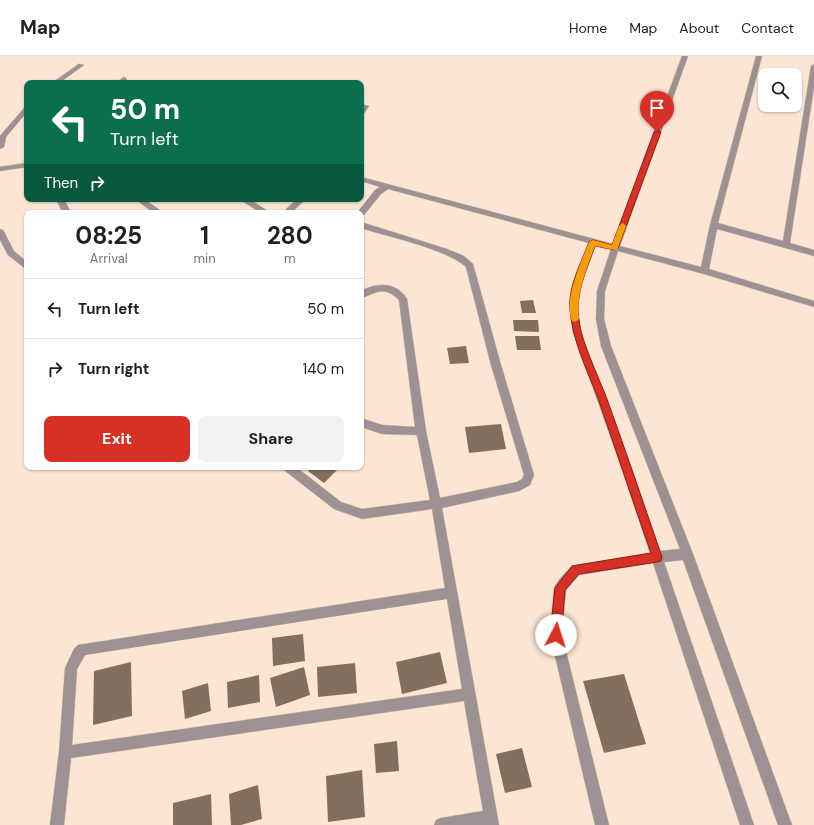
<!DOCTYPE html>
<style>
body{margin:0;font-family:"DM Sans",sans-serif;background:#f2f2f2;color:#202124;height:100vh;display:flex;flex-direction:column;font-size:15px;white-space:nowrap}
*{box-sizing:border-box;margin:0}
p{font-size:13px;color:#757577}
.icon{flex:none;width:22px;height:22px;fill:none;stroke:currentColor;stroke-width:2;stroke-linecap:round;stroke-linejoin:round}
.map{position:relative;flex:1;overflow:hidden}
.details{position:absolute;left:24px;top:154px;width:340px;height:260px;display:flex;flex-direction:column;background:#fff;border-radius:8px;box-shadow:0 1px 3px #0004}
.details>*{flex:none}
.guide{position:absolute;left:24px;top:24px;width:340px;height:122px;border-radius:8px;box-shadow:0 1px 3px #0004;background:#0b6e4f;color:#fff;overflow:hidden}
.buttons{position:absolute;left:758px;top:12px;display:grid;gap:8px}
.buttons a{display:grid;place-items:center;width:44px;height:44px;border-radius:8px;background:#fff;box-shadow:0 1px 3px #0004;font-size:20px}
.pin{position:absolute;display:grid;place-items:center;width:34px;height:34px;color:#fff;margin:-41px -17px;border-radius:50% 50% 50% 0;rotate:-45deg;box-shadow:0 0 4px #0007}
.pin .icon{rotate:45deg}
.me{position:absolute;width:44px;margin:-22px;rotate:5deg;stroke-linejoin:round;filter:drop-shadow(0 0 3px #0008)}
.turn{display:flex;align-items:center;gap:14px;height:84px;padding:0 20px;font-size:18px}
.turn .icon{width:52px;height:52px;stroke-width:2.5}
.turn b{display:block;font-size:28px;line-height:34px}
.then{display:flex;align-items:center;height:38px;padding:0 20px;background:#0003;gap:8px;font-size:15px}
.eta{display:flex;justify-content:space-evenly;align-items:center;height:68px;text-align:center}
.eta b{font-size:24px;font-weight:700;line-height:28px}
.primary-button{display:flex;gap:8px;margin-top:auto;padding:8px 20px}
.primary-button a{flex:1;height:46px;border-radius:8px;background:#d93025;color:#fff;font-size:16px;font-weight:700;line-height:46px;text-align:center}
.primary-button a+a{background:#f2f2f2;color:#202124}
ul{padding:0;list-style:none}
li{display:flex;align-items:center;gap:12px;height:60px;padding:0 20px;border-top:1px solid #e0e0e0}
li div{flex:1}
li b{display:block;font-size:15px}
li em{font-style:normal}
header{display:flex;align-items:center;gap:24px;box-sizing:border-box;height:56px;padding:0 20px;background:#fff;border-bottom:1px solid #e0e0e0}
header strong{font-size:19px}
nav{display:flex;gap:22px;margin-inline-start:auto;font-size:14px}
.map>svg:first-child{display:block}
.building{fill:#836f5f}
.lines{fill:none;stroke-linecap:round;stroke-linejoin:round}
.minor-casing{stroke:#d4c0b0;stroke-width:1}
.minor{fill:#9e9193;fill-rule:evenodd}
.route{fill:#d93025;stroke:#8d1f18}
.slow{fill:#f59e0b}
</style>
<header>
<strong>Map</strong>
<nav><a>Home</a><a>Map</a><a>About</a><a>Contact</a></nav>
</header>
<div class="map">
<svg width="814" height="769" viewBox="0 0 814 769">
<rect width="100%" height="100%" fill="#fce5d3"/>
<!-- building -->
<g class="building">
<polygon points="533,244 536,257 522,257 520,245"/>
<polygon points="513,264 538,264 539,276 514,275"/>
<polygon points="515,280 539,280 541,294 517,294"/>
<polygon points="466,290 469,307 450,308 447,292"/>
<polygon points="501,368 506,393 469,397 465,371"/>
<polygon points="312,411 338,411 339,412 324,427 308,415"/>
<polygon points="303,578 305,605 273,610 272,582"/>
<polygon points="440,596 447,627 402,638 396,606"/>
<polygon points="131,606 132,660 93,669 94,615"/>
<polygon points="355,607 357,637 318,641 317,611"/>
<polygon points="304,611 310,639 276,651 270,622"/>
<polygon points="624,618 646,688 604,697 583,625"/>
<polygon points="259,619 260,646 228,652 227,626"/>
<polygon points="208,627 211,655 185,663 182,635"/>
<polygon points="397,685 399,715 376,717 374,688"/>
<polygon points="522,692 532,731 505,737 496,698"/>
<polygon points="362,714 365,761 328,766 326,720"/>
<polygon points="258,729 262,763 241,769 231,769 229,738"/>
<polygon points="211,738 212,769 173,769 173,747"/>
</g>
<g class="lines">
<!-- minor casing -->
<g class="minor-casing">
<g id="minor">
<path d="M682,0h6l-68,190 81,21 9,-42 46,-169h6l-44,167 65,18 28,-175 3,-2v23l-24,156 24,7v6l-97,-27 -8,40 105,32v6l-110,-33 -86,-23 -13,40 -1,28 7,27 82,208 99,271h-14l-95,-265 -19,2 90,263h-14l-87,-262 -74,12 -13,15 -4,45 47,190h-14l-45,-190 4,-47c4,-8 14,-20 22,-23l74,-12 -28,-84 -49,-137 -3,-24 2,-20 17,-45 -201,-54 -7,5 -17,21 -3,1v-3h-4l18,-23 5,-3 -19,-6v-4l252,67zM596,189l15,4 -14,42 -1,28 5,27 79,203 -20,2 -28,-82 -51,-137 -3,-24 2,-20z"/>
<polygon points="79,8 84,9 59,27 52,27"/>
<polygon points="124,21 127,23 123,27 116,27"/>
<polygon points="364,49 369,50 363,59 361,60 361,53"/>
<polygon points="27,50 27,56 6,81 4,91 0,93 0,80 25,51"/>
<polygon points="27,107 27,111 0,115 0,111"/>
<polygon points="56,143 64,143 71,157 63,157"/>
<polygon points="135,143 144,143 164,157 154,157"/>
<polygon points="239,143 249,143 271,157 261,157"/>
<polygon points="297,143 306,143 291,157 282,157"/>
<path d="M361,166l86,27 17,7 9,8 28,101 33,110 -4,10 -11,6 -77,17 57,317h-65l2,-5 5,-2 42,-7 -19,-110 -393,57 -7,67h-14l9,-73 6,-84 9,-19 4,-4 367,-57 -13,-79 -70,10 -28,-10 -50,-39 -1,-3h13l45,35 21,7 68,-9 -13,-65 -35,-1 -21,-7v-9l21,7 33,2 -16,-127c-16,-15 -21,-7 -38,-2v-7c16,-9 36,-9 46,8l19,132 14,67 77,-16 5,-3 2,-4 -33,-110 -25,-98c-20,-18 -77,-30 -105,-39zM447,543l15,90 -390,56 5,-76 8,-14z"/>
<polygon points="0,173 3,174 14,195 27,206 27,214 8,199 0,184"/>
</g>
</g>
<!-- minor -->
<use href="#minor" class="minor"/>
</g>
<!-- route -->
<path class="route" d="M657,74l4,2 -43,116 -3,2 -20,-4c-7,19 -16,39 -17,61 -1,29 19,65 29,92 19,53 37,106 55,158l-1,4 -4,1 -78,12 -14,16 -4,45 -2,4 -3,1 -4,-1 -2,-4 5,-47 17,-22 79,-13c-18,-51 -35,-103 -53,-155 -11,-28 -26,-58 -28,-89 -2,-22 11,-46 19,-67l4,-2 19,5 42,-113z"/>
<!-- slow -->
<path class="slow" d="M623,167l3,3 -9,24h-2l-20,-4c-9,24 -19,47 -16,73l-4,3 -3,-1c-9,-21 9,-58 17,-79l4,-2 19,5 7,-19z"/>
</svg>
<div class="buttons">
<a><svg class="icon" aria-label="search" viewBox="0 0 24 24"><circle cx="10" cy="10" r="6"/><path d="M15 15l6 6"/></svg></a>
</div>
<div class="pin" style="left:657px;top:76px;background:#d93025"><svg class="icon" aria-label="arrive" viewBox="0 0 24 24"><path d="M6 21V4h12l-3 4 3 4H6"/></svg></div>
<svg class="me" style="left:556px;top:579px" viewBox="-20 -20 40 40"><circle r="19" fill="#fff"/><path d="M0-13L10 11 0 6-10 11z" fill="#d93025"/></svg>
<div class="guide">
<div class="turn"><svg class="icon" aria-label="left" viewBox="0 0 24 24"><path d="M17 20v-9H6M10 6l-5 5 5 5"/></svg><div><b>50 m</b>Turn left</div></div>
<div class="then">Then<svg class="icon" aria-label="right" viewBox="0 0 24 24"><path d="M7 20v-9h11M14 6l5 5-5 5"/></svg></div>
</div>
<section class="details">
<div class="eta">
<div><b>08:25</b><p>Arrival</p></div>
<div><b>1</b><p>min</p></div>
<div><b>280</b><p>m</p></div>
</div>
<ul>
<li><svg class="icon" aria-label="left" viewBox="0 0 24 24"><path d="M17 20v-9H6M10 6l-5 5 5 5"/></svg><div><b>Turn left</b></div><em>50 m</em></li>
<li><svg class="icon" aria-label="right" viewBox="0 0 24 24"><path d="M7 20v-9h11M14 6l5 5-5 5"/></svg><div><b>Turn right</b></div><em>140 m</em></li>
</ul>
<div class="primary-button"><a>Exit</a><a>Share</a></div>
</section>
</div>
